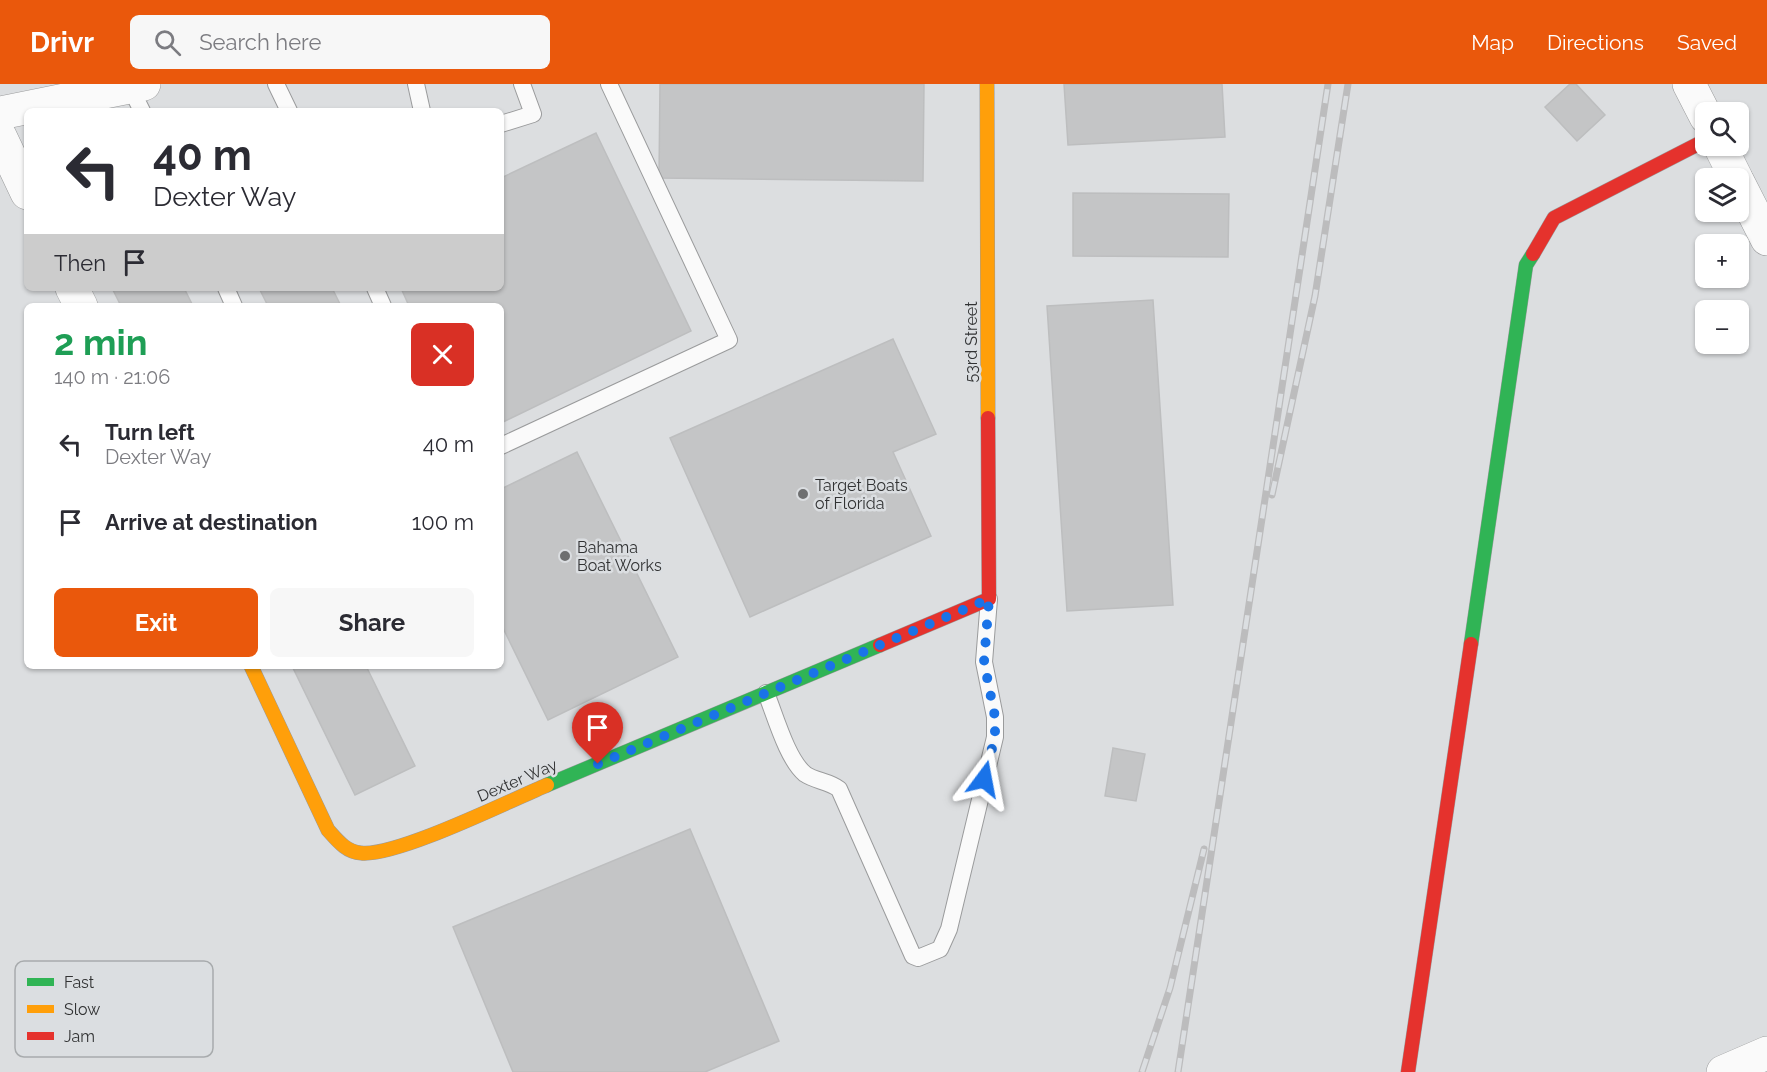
<!DOCTYPE html>
<meta charset="utf-8">
<style>
body{margin:0;font-family:Raleway,sans-serif;background:#f7f7f7;color:#2b2b33;height:100vh;display:flex;flex-direction:column;font-size:22px;white-space:nowrap}
*{box-sizing:border-box;margin:0}
p{font-size:20px;color:#7c7c81}
.icon{flex:none;width:33px;height:33px;fill:none;stroke:currentColor;stroke-width:2;stroke-linecap:round;stroke-linejoin:round}
.map{position:relative;flex:1;overflow:hidden}
.sheet{position:absolute;left:24px;top:219px;width:480px;height:366px;display:flex;flex-direction:column;background:#fff;border-radius:9px;box-shadow:0 2px 4px #0004}
.sheet>*{flex:none}
.top-card{position:absolute;left:24px;top:24px;width:480px;height:183px;border-radius:9px;box-shadow:0 2px 4px #0004;background:#fff;color:#2b2b33;overflow:hidden}
.fabs{position:absolute;left:1695px;top:18px;display:grid;gap:12px}
.fabs a{display:grid;place-items:center;width:54px;height:54px;border-radius:9px;background:#fff;box-shadow:0 2px 4px #0004;font-size:30px}
.pin{position:absolute;display:grid;place-items:center;width:51px;height:51px;color:#fff;margin:-62px -26px;border-radius:50% 50% 50% 0;rotate:-45deg;box-shadow:0 0 6px #0007}
.pin .icon{rotate:45deg}
.me{position:absolute;width:66px;margin:-33px;rotate:13deg;stroke-linejoin:round;filter:drop-shadow(0 0 4px #0008)}
.turn{display:flex;align-items:center;gap:21px;height:126px;padding:0 30px;font-size:27px}
.turn .icon{width:78px;height:78px;stroke-width:2.5}
.turn b{display:block;font-size:42px;line-height:51px}
.then{display:flex;align-items:center;height:57px;padding:0 30px;background:#0003;gap:12px;font-size:22px}
.round{display:grid;place-items:center;flex:none;width:63px;height:63px;border-radius:9px;background:#f7f7f7}
.headline{display:flex;align-items:center;justify-content:space-between;height:102px;padding:0 30px}
h1{font-size:36px;font-weight:700;line-height:45px;color:#1e9e55}
.cta{display:flex;gap:12px;margin-top:auto;padding:12px 30px}
.cta a{flex:1;height:69px;border-radius:9px;background:#ea580c;color:#fff;font-size:24px;font-weight:700;line-height:69px;text-align:center}
.cta a+a{background:#f7f7f7;color:#2b2b33}
ul{padding:0;list-style:none}
li{display:flex;align-items:center;gap:18px;height:78px;padding:0 30px}
li div{flex:1}
li b{display:block;font-size:22px}
li em{font-style:normal}
header{display:flex;align-items:center;gap:36px;box-sizing:border-box;height:84px;padding:0 30px;background:#ea580c;color:#fff}
header strong{font-size:28px}
nav{display:flex;gap:33px;margin-inline-start:auto;font-size:21px}
.search{width:420px;height:54px;background:#f7f7f7;display:flex;align-items:center;gap:15px;box-sizing:border-box;padding:0 21px;border-radius:9px;color:#7c7c81;font-size:22px}
.map>svg:first-child{display:block}
.building{fill:#c4c5c6;stroke:#bdbebf;stroke-width:1.5}
.lines{fill:none;stroke-linecap:round;stroke-linejoin:round}
.lane-casing{stroke:#9a9b9c;stroke-width:18}
.street-casing{stroke:#9a9b9c;stroke-width:34}
.fast-casing{stroke:#9a9b9c;stroke-width:15}
.slow-casing{stroke:#9a9b9c;stroke-width:15}
.jam-casing{stroke:#9a9b9c;stroke-width:15}
.lane{stroke:#fafafa;stroke-width:16}
.street{stroke:#fafafa;stroke-width:33}
.fast{stroke:#30b455;stroke-width:14}
.slow{stroke:#ff9f0a;stroke-width:14}
.jam{stroke:#e5322d;stroke-width:14}
.rail-casing{stroke:#bcbcbd;stroke-width:7}
.rail{stroke:#dbdee1;stroke-width:4.5;stroke-dasharray:14;stroke-linecap:butt}
.route{stroke:#1a73e8;stroke-width:10;stroke-dasharray:0 18}
.poi-dot{fill:#6e6f70;stroke:#dbdee1;stroke-width:2}
.labels{text-anchor:middle;stroke-width:5;stroke-linejoin:round;paint-order:stroke}
.street-label{font-size:16px;fill:#323334;stroke:#dbdee1}
.poi-label{font-size:16px;fill:#323334;stroke:#dbdee1;text-anchor:start}
.key{fill:#dbdee1;stroke:#a8abad;stroke-width:1.5}
.key-label{font-size:16px;fill:#323334}
</style>
<header>
<strong>Drivr</strong>
<div class="search"><svg class="icon" aria-label="search" viewBox="0 0 24 24"><circle cx="10" cy="10" r="6"/><path d="M15 15l6 6"/></svg>Search here</div>
<nav><a>Map</a><a>Directions</a><a>Saved</a></nav>
</header>
<div class="map">
<svg width="1767" height="988" viewBox="0 0 1767 988">
<rect width="100%" height="100%" fill="#dcdee0"/>
<!-- building -->
<g class="building">
<polygon points="660,0 924,0 923,97 659,94"/>
<polygon points="1064,0 1222,0 1225,53 1068,61"/>
<polygon points="1570,0 1576,0 1605,31 1577,57 1545,23"/>
<polygon points="596,49 691,247 501,339 501,222 409,222 401,204 501,204 501,94"/>
<polygon points="1073,109 1229,110 1228,173 1073,172"/>
<polygon points="112,204 184,204 193,222 121,222"/>
<polygon points="259,204 332,204 341,222 268,222"/>
<polygon points="1153,216 1173,521 1067,527 1047,222"/>
<polygon points="893,255 936,350 893,368 931,452 750,533 670,354"/>
<polygon points="577,368 678,573 548,636 501,540 501,405"/>
<polygon points="292,582 366,582 415,682 355,711"/>
<polygon points="1113,664 1145,670 1136,717 1105,712"/>
<polygon points="690,745 779,957 705,988 513,988 453,843"/>
</g>
<g class="lines">
<!-- lane casing -->
<g class="lane-casing">
<g id="lane">
<polyline points="276,0 289,27"/>
<polyline points="416,0 422,27"/>
<polyline points="130,3 142,27"/>
<polyline points="501,40 533,30 522,0"/>
<polyline points="226,204 234,222"/>
<polyline points="375,204 383,222"/>
<polyline points="501,362 729,256 609,0"/>
<path d="M766,609c9,22 21,66 39,81 10,7 24,7 34,15l74,167 5,2 22,-9 9,-20 46,-192v-20l-11,-55 5,-63"/>
</g>
</g>
<!-- street casing -->
<g class="street-casing">
<g id="street">
<polyline points="1689,0 1706,33"/>
<polyline points="0,29 144,0"/>
<polyline points="0,52 27,109"/>
<polyline points="1720,62 1736,94"/>
<polyline points="1738,98 1767,155"/>
<polyline points="72,204 81,222"/>
<polyline points="1723,988 1767,969"/>
</g>
</g>
<!-- fast casing -->
<g class="fast-casing">
<g id="fast">
<polyline points="1471,560 1526,181 1533,170"/>
<polyline points="547,701 880,561"/>
</g>
</g>
<!-- slow casing -->
<g class="slow-casing">
<g id="slow">
<polyline points="987,0 988,334"/>
<path d="M251,582l77,164c9,10 18,22 33,23 35,4 148,-52 186,-68"/>
</g>
</g>
<!-- jam casing -->
<g class="jam-casing">
<g id="jam">
<polyline points="1533,170 1554,134 1706,56"/>
<polyline points="880,561 989,515 988,334"/>
<polyline points="1408,988 1471,560"/>
</g>
</g>
<!-- lane -->
<use href="#lane" class="lane"/>
<!-- street -->
<use href="#street" class="street"/>
<!-- fast -->
<use href="#fast" class="fast"/>
<!-- slow -->
<use href="#slow" class="slow"/>
<!-- jam -->
<use href="#jam" class="jam"/>
<!-- rail casing -->
<g class="rail-casing">
<g id="rail">
<polyline points="1272,411 1315,212 1348,0"/>
<polyline points="1142,988 1170,904 1204,765"/>
<polyline points="1178,988 1328,0"/>
</g>
</g>
<!-- rail -->
<use href="#rail" class="rail"/>
</g>
<g class="lines">
<!-- route -->
<polyline class="route" points="598,680 989,515 984,578 995,633 995,653 984,695"/>
</g>
<!-- markers -->
<g class="poi-dot">
<circle cx="803" cy="410" r="6"/>
<circle cx="565" cy="472" r="6"/>
</g>
<g class="labels">
<!-- street labels -->
<g class="street-label">
<text transform="translate(971 258) rotate(-90)" y="6">53rd Street</text>
<text transform="translate(517 696) rotate(-23)" y="6">Dexter Way</text>
</g>
<!-- poi labels -->
<g class="poi-label">
<text x="815" y="407">Target Boats<tspan x="815" dy="18">of Florida</tspan></text>
<text x="577" y="469">Bahama<tspan x="577" dy="18">Boat Works</tspan></text>
</g>
</g>
<!-- legend -->
<rect x="15" y="877" width="198" height="96" rx="9" class="key"/>
<rect x="27" y="894" width="27" height="8" fill="#30b455"/>
<rect x="27" y="921" width="27" height="8" fill="#ff9f0a"/>
<rect x="27" y="948" width="27" height="8" fill="#e5322d"/>
<g class="key-label">
<text x="64" y="904">Fast</text>
<text x="64" y="931">Slow</text>
<text x="64" y="958">Jam</text>
</g>
</svg>
<div class="fabs">
<a><svg class="icon" aria-label="search" viewBox="0 0 24 24"><circle cx="10" cy="10" r="6"/><path d="M15 15l6 6"/></svg></a>
<a><svg class="icon" aria-label="layers" viewBox="0 0 24 24"><path d="M12 4l9 5-9 5-9-5zM3 14l9 5 9-5"/></svg></a>
<a>+</a>
<a>−</a>
</div>
<div class="pin" style="left:598px;top:680px;background:#d93025"><svg class="icon" aria-label="arrive" viewBox="0 0 24 24"><path d="M6 21V4h12l-3 4 3 4H6"/></svg></div>
<svg class="me" style="left:984px;top:695px" viewBox="-20 -20 40 40"><path d="M0-17L14 15 0 8-14 15z" fill="#1a73e8" stroke="#fff" stroke-width="4"/></svg>
<div class="top-card">
<div class="turn"><svg class="icon" aria-label="left" viewBox="0 0 24 24"><path d="M17 20v-9H6M10 6l-5 5 5 5"/></svg><div><b>40 m</b>Dexter Way</div></div>
<div class="then">Then<svg class="icon" aria-label="arrive" viewBox="0 0 24 24"><path d="M6 21V4h12l-3 4 3 4H6"/></svg></div>
</div>
<section class="sheet">
<div class="headline"><div><h1>2 min</h1><p>140 m · 21:06</p></div><a class="round" style="background:#d93025;color:#fff"><svg class="icon" aria-label="close" viewBox="0 0 24 24"><path d="M6 6l12 12M18 6L6 18"/></svg></a></div>
<ul>
<li><svg class="icon" aria-label="left" viewBox="0 0 24 24"><path d="M17 20v-9H6M10 6l-5 5 5 5"/></svg><div><b>Turn left</b><p>Dexter Way</p></div><em>40 m</em></li>
<li><svg class="icon" aria-label="arrive" viewBox="0 0 24 24"><path d="M6 21V4h12l-3 4 3 4H6"/></svg><div><b>Arrive at destination</b></div><em>100 m</em></li>
</ul>
<div class="cta"><a>Exit</a><a>Share</a></div>
</section>
</div>
